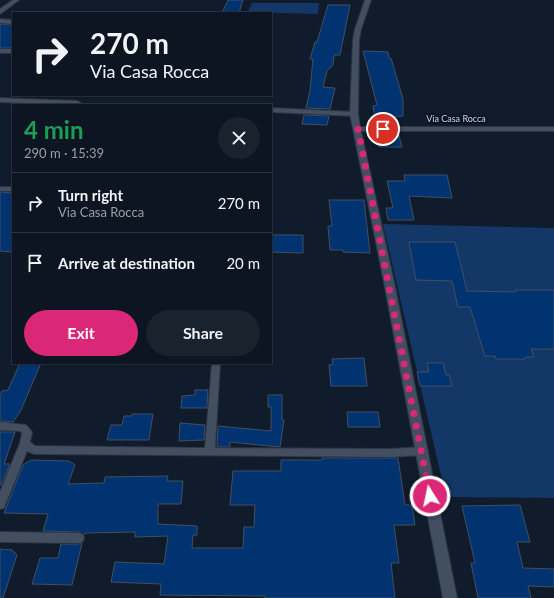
<!DOCTYPE html>
<meta charset="utf-8">
<style>
body{margin:0;font-family:Lato,sans-serif;background:#1a222e;color:#f1f3f6;height:100vh;display:flex;flex-direction:column;font-size:15px;white-space:nowrap}
*{box-sizing:border-box;margin:0}
p{font-size:13px;color:#9a9fa5}
.icon{flex:none;width:22px;height:22px;fill:none;stroke:currentColor;stroke-width:2;stroke-linecap:round;stroke-linejoin:round}
.map{position:relative;flex:1;overflow:hidden}
.drawer{position:absolute;left:12px;top:104px;width:260px;height:260px;display:flex;flex-direction:column;background:#0c1521;border-radius:0px;box-shadow:0 1px 3px #0004,0 0 0 1px #2c343f}
.drawer>*{flex:none}
.banner{position:absolute;left:12px;top:12px;width:260px;height:84px;border-radius:0px;box-shadow:0 1px 3px #0004,0 0 0 1px #2c343f;background:#0c1521;color:#f1f3f6;overflow:hidden}
.pin{position:absolute;display:grid;place-items:center;width:34px;height:34px;color:#fff;margin:-17px;border:2px solid #fff;border-radius:50%;box-shadow:0 1px 4px #0007}
.me{position:absolute;width:44px;margin:-22px;rotate:350deg;stroke-linejoin:round;filter:drop-shadow(0 0 3px #0008)}
.turn{display:flex;align-items:center;gap:14px;height:84px;padding:0 12px;font-size:18px}
.turn .icon{width:52px;height:52px;stroke-width:2.5}
.turn b{display:block;font-size:28px;line-height:34px}
.round{display:grid;place-items:center;flex:none;width:42px;height:42px;border-radius:21px;background:#1a222e}
.headline{display:flex;align-items:center;justify-content:space-between;height:68px;padding:0 12px}
h1{font-size:24px;font-weight:700;line-height:30px;color:#1e9e55}
.action{display:flex;gap:8px;margin-top:auto;padding:8px 12px}
.action a{flex:1;height:46px;border-radius:24px;background:#db2777;color:#fff;font-size:16px;font-weight:700;line-height:46px;text-align:center}
.action a+a{background:#1a222e;color:#f1f3f6}
ul{padding:0;list-style:none}
li{display:flex;align-items:center;gap:12px;height:60px;padding:0 12px;border-top:1px solid #2c343f}
li div{flex:1}
li b{display:block;font-size:15px}
li em{font-style:normal}
.map>svg:first-child{display:block}
.green{fill:#133868}
.building{fill:#003370;stroke:#424f61}
.lines{fill:none;stroke-linecap:round;stroke-linejoin:round}
.lane-casing{stroke:#2f3441;stroke-width:2}
.street-casing{stroke:#2f3441;stroke-width:2}
.lane{fill:#424f61;fill-rule:evenodd}
.street{fill:#424f61;fill-rule:evenodd}
.route{stroke:#db2777;stroke-width:7;stroke-dasharray:0 12.6}
.labels{text-anchor:middle;stroke-width:3.5;stroke-linejoin:round;paint-order:stroke}
.far-street-label{font-size:9px;fill:#d0d8e3;stroke:#081322}
</style>
<div class="map">
<svg width="554" height="598" viewBox="0 0 554 598">
<rect width="100%" height="100%" fill="#101c2c"/>
<!-- green -->
<g class="green">
<polygon points="252,3 319,3 318,14 248,12"/>
<polygon points="383,224 554,228 554,498 446,497"/>
</g>
<!-- building -->
<g class="building">
<polygon points="228,0 243,0 239,13 222,13"/>
<polygon points="328,5 350,5 340,55 334,55 333,65 327,71 323,87 335,88 330,109 306,108 310,90 313,59 310,59 315,42 317,42"/>
<polygon points="0,24 13,25 13,48 0,48"/>
<polygon points="363,51 388,52 389,58 391,58 403,99 403,116 394,117 396,126 376,126 373,106 377,105"/>
<polygon points="304,115 329,116 327,125 302,124"/>
<polygon points="377,132 398,132 402,147 379,147"/>
<polygon points="404,175 447,175 452,198 409,196 414,220 388,220 386,208 393,208 387,181 405,181"/>
<polygon points="0,192 13,193 13,252 0,251"/>
<polygon points="329,200 364,200 370,253 343,252 343,250 330,250 328,226 332,226"/>
<polygon points="271,235 303,235 303,253 271,252"/>
<polygon points="409,242 455,242 467,291 516,292 515,290 554,290 554,349 531,349 534,357 525,357 525,359 496,359 495,356 485,356 470,307 458,307 452,281 416,280"/>
<polygon points="364,358 367,386 331,386 329,365 333,364 332,359"/>
<polygon points="20,363 41,363 21,410 13,422 0,421 0,396 2,391 8,390"/>
<polygon points="427,363 443,363 446,375 449,375 452,386 420,386 417,372 429,372"/>
<polygon points="195,390 208,390 207,408 181,408 182,396 195,395"/>
<polygon points="268,395 282,395 282,420 284,420 280,447 230,442 230,447 217,447 218,426 271,431 271,407 268,407"/>
<polygon points="347,412 378,412 380,427 348,427"/>
<polygon points="132,414 153,414 149,440 107,440 111,425 122,425 124,416 132,416"/>
<polygon points="180,423 205,425 204,440 179,441"/>
<polygon points="0,432 15,432 4,464 10,464 1,485 0,485"/>
<polygon points="322,458 398,458 405,505 412,505 415,525 394,525 399,563 391,563 395,598 265,598 265,596 160,595 161,584 111,582 115,562 164,564 168,536 135,537 135,532 85,533 84,535 79,532 43,531 48,514 4,513 23,465 31,460 69,461 75,465 68,484 104,483 105,477 168,476 167,481 183,481 181,504 158,504 158,524 197,526 197,535 193,535 192,548 243,548 244,527 254,527 255,505 230,505 233,471 281,471 281,460 322,460"/>
<polygon points="520,505 530,542 517,542 523,568 554,569 554,587 528,586 531,598 478,598 471,563 475,563 462,506"/>
<polygon points="82,543 72,585 32,584 40,558 58,558 61,544 79,544"/>
<polygon points="0,549 12,550 17,555 3,598 0,598"/>
</g>
<g class="lines">
<!-- lane casing -->
<g class="lane-casing">
<g id="lane">
<polygon points="271,108 354,112 357,114 354,116 271,112"/>
<rect x="0" y="187" width="13" height="4"/>
<polygon points="212,363 220,363 215,448 390,449 423,447 426,448 428,451 426,454 423,455 390,457 34,454 27,451 5,505 4,508 0,509 0,492 20,443 22,433 20,431 0,430 0,422 26,425 32,432 30,442 35,446 205,448"/>
<polygon points="0,532 79,533 83,535 84,538 83,541 79,543 0,542"/>
</g>
</g>
<!-- street casing -->
<g class="street-casing">
<g id="street">
<polygon points="13,0 19,0 0,14 0,9"/>
<polygon points="365,0 371,0 361,29 359,40 358,114 360,127 554,127 554,131 361,131 394,282 457,598 443,598 384,282 350,114 353,40 355,29"/>
<polygon points="0,19 13,20 13,24 0,23"/>
<rect x="0" y="49" width="13" height="4"/>
<polygon points="0,98 77,101 81,103 74,105 0,102"/>
</g>
</g>
<!-- lane -->
<use href="#lane" class="lane"/>
<!-- street -->
<use href="#street" class="street"/>
</g>
<g class="lines">
<!-- route -->
<polyline class="route" points="383,129 358,129 430,496"/>
</g>
<g class="labels">
<!-- far-street labels -->
<g class="far-street-label">
<text x="456" y="122">Via Casa Rocca</text>
</g>
</g>
</svg>
<div class="pin" style="left:383px;top:129px;background:#d93025"><svg class="icon" aria-label="arrive" viewBox="0 0 24 24"><path d="M6 21V4h12l-3 4 3 4H6"/></svg></div>
<svg class="me" style="left:430px;top:496px" viewBox="-20 -20 40 40"><circle r="17" fill="#db2777" stroke="#fff" stroke-width="3"/><path d="M0-11L8 9 0 5-8 9z" fill="#fff"/></svg>
<div class="banner">
<div class="turn"><svg class="icon" aria-label="right" viewBox="0 0 24 24"><path d="M7 20v-9h11M14 6l5 5-5 5"/></svg><div><b>270 m</b>Via Casa Rocca</div></div>
</div>
<section class="drawer">
<div class="headline"><div><h1>4 min</h1><p>290 m · 15:39</p></div><a class="round"><svg class="icon" aria-label="close" viewBox="0 0 24 24"><path d="M6 6l12 12M18 6L6 18"/></svg></a></div>
<ul>
<li><svg class="icon" aria-label="right" viewBox="0 0 24 24"><path d="M7 20v-9h11M14 6l5 5-5 5"/></svg><div><b>Turn right</b><p>Via Casa Rocca</p></div><em>270 m</em></li>
<li><svg class="icon" aria-label="arrive" viewBox="0 0 24 24"><path d="M6 21V4h12l-3 4 3 4H6"/></svg><div><b>Arrive at destination</b></div><em>20 m</em></li>
</ul>
<div class="action"><a>Exit</a><a>Share</a></div>
</section>
</div>
